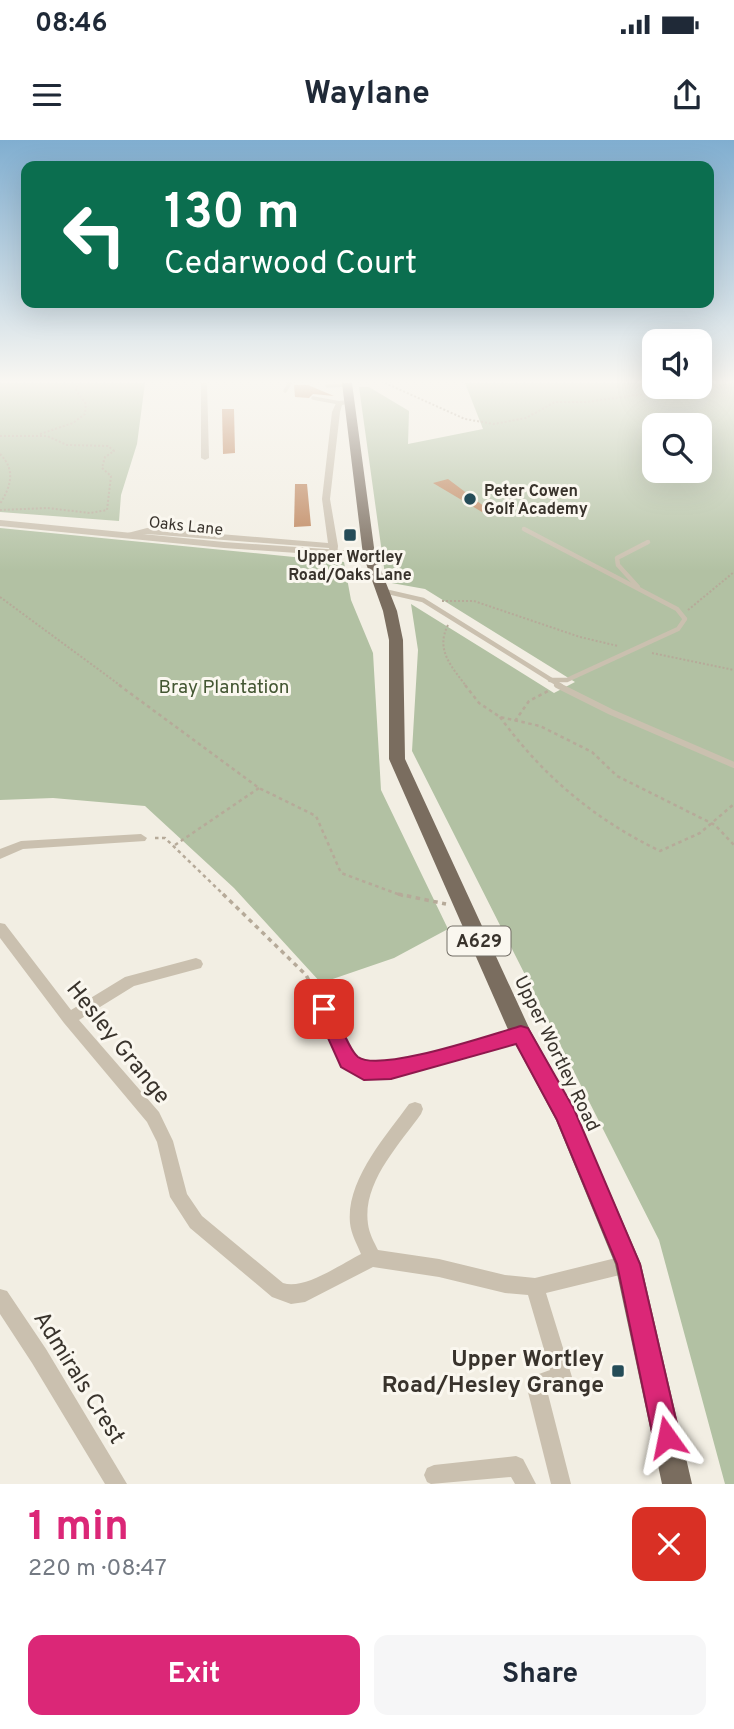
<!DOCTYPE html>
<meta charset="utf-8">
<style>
body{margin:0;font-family:Overpass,sans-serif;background:#f6f6f7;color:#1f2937;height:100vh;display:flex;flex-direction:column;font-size:26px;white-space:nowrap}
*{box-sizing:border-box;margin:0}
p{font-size:23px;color:#747a83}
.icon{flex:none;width:38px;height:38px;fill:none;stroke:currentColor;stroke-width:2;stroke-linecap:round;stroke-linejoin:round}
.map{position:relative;height:1344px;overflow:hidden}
.side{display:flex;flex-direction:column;background:#fff;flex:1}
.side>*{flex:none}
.hud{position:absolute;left:21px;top:21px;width:693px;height:147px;border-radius:14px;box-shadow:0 7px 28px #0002;background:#0b6e4f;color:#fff;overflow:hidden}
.fabs{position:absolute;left:642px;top:189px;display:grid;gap:14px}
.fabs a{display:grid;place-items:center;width:70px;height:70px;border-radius:14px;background:#fff;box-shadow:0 7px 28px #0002;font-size:35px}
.pin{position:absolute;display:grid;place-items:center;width:60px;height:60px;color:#fff;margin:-30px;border-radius:14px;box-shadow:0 4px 10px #0006}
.me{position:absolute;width:77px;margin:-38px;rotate:348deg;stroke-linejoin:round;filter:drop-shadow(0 0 5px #0008)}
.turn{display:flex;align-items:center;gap:24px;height:147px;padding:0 28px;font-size:32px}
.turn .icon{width:91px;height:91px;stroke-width:2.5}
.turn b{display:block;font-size:49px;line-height:60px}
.round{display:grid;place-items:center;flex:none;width:74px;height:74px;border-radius:14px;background:#f6f6f7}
.headline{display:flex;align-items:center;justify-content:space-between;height:119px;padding:0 28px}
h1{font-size:42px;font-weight:700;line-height:52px;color:#db2777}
.action{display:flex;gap:14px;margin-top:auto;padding:14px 28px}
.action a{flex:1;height:80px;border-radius:14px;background:#db2777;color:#fff;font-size:28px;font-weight:700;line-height:80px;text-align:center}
.action a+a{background:#f6f6f7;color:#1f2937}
.status{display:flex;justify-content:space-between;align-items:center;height:49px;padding:0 35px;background:#fff;direction:ltr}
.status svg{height:19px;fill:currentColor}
header{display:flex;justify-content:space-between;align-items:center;height:91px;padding:0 28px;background:#fff;font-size:32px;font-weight:700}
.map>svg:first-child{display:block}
.green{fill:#b2c1a3;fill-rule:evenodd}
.building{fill:#bc8157}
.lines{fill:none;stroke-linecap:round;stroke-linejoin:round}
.path-far2{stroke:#b6aa99;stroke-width:2;stroke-dasharray:2 2;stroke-linecap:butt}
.path-far1{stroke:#b6aa99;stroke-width:2.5;stroke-dasharray:3.5 3.5;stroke-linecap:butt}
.path{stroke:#b6aa99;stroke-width:3.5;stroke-dasharray:4.5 4.5;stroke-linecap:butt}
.service-far2{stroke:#cac0af;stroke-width:3.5}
.service-far1{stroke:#cac0af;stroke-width:4.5}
.service{stroke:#cac0af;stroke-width:6}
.minor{fill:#cac0af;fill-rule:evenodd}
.tertiary{fill:#cac0af;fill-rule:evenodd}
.primary{fill:#7a6d5f;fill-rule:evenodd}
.route{fill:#db2777;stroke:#8e194d;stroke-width:2}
.poi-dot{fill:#254c58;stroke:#faf7ef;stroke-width:2.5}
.labels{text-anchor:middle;stroke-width:6;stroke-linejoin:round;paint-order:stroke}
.far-poi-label{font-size:16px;font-weight:bold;fill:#39332c;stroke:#faf7ef;text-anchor:start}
.far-street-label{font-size:16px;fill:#39332c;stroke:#faf7ef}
.shield{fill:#faf7ef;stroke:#736e66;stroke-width:2}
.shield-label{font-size:18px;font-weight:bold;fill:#39332c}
.park-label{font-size:19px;fill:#435632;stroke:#faf7ef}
.street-label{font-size:19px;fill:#39332c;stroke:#faf7ef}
.near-street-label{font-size:23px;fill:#39332c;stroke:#faf7ef}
.near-poi-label{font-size:23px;font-weight:bold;fill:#39332c;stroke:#faf7ef;text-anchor:end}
</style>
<div class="status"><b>08:46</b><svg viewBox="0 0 49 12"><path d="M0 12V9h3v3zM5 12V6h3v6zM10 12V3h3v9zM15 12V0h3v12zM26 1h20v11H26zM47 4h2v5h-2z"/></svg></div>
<header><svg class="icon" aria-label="menu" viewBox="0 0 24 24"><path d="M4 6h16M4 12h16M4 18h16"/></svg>Waylane<svg class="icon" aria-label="share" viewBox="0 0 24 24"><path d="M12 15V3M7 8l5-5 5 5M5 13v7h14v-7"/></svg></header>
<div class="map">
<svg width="734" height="1344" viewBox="0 0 734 1344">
<rect width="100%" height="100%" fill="#f2eee3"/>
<!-- green -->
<g class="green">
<polygon points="0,243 145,243 137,304 121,355 119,381 0,372"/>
<path d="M465,243h189v4l80,-4v1101h-9l-66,-244 -247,-489 6,-101 -7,-46 143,89 21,-11 -150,-93 -39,-7 -27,-195h10l40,24 -1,33 75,-15zM654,285h46v46h-46z"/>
<polygon points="0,388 344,422 351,460 373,513 381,650 448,789 394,818 321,843 234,748 145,666 53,658 0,660"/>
</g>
<!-- building -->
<g class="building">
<polygon points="294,245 308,245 334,256 313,254 309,258 295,257"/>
<polygon points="222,269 234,269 235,313 223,314"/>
<polygon points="448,339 485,367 482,372 433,343"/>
<polygon points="295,344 307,344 311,386 294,387"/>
</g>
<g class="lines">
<!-- path-far2 -->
<g class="path-far2">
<polyline points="385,243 465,279 494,284 526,278 555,262 586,262 693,247"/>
<polyline points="700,246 718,243"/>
<polyline points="40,294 73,283 85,274 86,264 75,249 80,243"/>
<polyline points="0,296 47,296 67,305 108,306 114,311 105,317 102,328 111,336 107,370 90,373 47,368 0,370"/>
<path d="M0,314c16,16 11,32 0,50"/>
<polyline points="0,457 121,546"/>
<polyline points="442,461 474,461 580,497 618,506"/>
<polyline points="688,470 734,432"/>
<path d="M448,485c-13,25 4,42 18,61"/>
<polyline points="652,513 734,530"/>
</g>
<!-- path-far1 -->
<g class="path-far1">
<polyline points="119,545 259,648 316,676 341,733 403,756"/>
<polyline points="465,545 479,563 500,577 540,586 592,612 617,636 715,685 734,705"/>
<path d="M500,577c43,59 94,102 160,134l40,-18 34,-29"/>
<polyline points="515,581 529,561 550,550"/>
<polyline points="155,698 165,698 225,756"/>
<polyline points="175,705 259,648"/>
</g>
<!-- path -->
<g class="path">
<polyline points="223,754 306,835 317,856"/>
<polyline points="398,754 446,764"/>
</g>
<!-- service-far2 -->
<g class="service-far2">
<polyline points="327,246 347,245"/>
<polyline points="285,251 290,243"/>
<polyline points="313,258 340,263"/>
</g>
<!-- service-far1 -->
<g class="service-far1">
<polyline points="524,389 677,469 685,479 678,489 567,540 550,540"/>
<polyline points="638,447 618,425 617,418 648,402"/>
<polyline points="384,451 423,460 561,546"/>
</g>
<!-- service -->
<polyline class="service" points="557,545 611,572 734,625"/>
<!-- minor -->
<g class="minor">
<polygon points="201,243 207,243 209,318 205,320 201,318"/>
<polygon points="350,260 354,262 352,263 342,265 340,272 330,359 338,406 337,415 331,415 329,408 147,394 124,398 120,395 147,388 328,403 322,359 332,272 337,261"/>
<polygon points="141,694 147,698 145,701 23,709 0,719 0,709 21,701"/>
<path d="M0,783l5,1 66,86 54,-33 71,-19 5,2 2,4 -2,4 -67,18 -55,34 80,92 14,29 14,53 15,22 81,67c22,7 58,-19 78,-29 -4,-10 -10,-20 -11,-31 -4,-43 36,-87 59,-119l6,-2 6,2 2,5 -2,5c-22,31 -59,69 -53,110 1,9 6,18 10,26l61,9 66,16 30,3 93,-23 6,3 3,6 -3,6 -6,3 -82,20 26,84 -3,7 -17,5 -4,5 23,90h-20l-23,-92 11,-18 11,-4 -22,-75 -23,-2 -66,-16 -66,-10 -68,35 -14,2 -19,-7 -82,-69 -20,-31 -13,-55 -10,-20 -83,-99 -64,-85z"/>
<polygon points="324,863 329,865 354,916 366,924 391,923 521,888 526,890 529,894 526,898 521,900 391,937 364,938 343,926 317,869 319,865"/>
<polygon points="0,1149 7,1151 46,1209 127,1344 105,1344 32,1223 0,1174"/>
<polygon points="516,1316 523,1319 536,1344 515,1344 511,1337 431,1344 427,1342 424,1335 427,1328 434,1325"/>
</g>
<!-- tertiary -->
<polygon class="tertiary" points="0,380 224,402 369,412 375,415 369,418 224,408 0,386"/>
<!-- primary -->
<polygon class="primary" points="342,243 352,243 375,415 397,471 403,500 405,619 530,890 574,969 641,1124 692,1344 662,1344 615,1124 556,980 510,894 389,619 389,500 383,471 363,415"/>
</g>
<!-- sky -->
<linearGradient id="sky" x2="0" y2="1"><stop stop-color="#80aed0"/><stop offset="0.56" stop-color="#f9f7f2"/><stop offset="1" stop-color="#f9f7f2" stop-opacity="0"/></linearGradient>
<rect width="734" height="431" fill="url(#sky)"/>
<!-- route -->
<path class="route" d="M324,861l7,2c6,13 17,46 27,54 22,16 134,-23 163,-31l7,2 46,81 66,155 40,173 -4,10 -9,3 -10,-3 -4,-10 -36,-173 -60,-144 -41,-76 -125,35 -27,1 -23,-13 -26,-58 2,-6z"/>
<!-- markers -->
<g class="poi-dot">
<circle cx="470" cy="359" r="7"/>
<rect x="343" y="388" width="14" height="14" rx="3.5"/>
<rect x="611" y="1224" width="14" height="14" rx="3.5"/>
</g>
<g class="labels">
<!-- far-poi labels -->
<g class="far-poi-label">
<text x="484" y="356">Peter Cowen<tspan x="484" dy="18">Golf Academy</tspan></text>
<text x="350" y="422" text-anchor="middle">Upper Wortley<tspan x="350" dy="18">Road/Oaks Lane</tspan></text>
</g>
<!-- far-street labels -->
<g class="far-street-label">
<text transform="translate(186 385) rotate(6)" y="6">Oaks Lane</text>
</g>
<!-- shield labels -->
<rect class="shield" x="447.5" y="786.5" width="63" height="29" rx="5"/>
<g class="shield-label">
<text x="479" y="807">A629</text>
</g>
<!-- park labels -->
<g class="park-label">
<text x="224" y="553">Bray Plantation</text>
</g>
<!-- street labels -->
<g class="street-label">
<text transform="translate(558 913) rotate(64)" y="7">Upper Wortley Road</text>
</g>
<!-- near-street labels -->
<g class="near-street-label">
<text transform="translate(119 902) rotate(51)" y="8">Hesley Grange</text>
<text transform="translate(80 1237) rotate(58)" y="8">Admirals Crest</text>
</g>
<!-- near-poi labels -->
<g class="near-poi-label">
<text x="604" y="1226">Upper Wortley<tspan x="604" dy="26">Road/Hesley Grange</tspan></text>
</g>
</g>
</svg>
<div class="fabs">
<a><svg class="icon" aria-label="sound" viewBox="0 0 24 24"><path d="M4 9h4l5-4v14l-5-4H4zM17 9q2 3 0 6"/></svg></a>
<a><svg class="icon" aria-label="search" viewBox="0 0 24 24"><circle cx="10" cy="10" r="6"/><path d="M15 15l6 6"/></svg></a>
</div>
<div class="pin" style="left:324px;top:869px;background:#d93025"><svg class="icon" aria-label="arrive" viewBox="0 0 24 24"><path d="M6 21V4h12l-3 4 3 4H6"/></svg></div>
<svg class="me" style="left:667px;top:1297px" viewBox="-20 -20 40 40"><path d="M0-17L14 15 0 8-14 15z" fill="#db2777" stroke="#fff" stroke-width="4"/></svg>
<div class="hud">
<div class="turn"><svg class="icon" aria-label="left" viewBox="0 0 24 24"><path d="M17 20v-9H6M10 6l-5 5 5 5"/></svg><div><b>130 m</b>Cedarwood Court</div></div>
</div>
</div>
<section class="side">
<div class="headline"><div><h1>1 min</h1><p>220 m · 08:47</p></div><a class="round" style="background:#d93025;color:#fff"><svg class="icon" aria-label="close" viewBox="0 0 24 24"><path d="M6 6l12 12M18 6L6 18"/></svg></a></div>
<div class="action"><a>Exit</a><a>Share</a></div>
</section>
